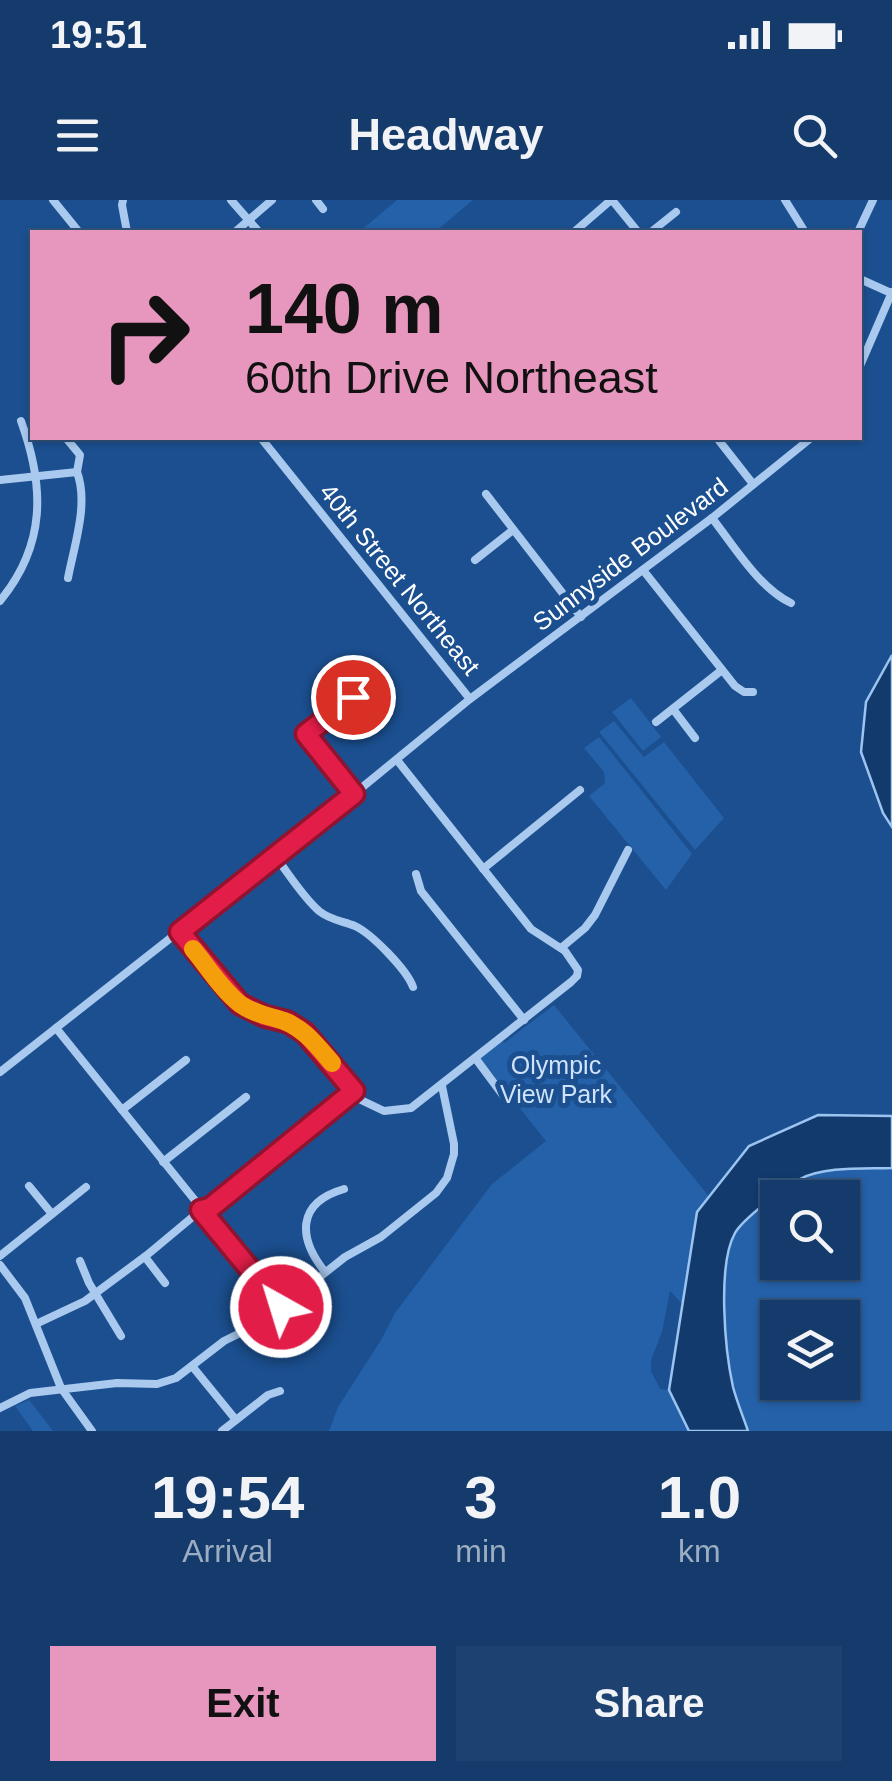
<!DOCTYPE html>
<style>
body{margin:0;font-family:Arial,sans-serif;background:#1d4271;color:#f1f3f6;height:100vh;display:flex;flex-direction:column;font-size:38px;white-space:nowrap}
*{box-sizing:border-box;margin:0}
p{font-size:32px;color:#9dadc1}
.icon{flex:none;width:55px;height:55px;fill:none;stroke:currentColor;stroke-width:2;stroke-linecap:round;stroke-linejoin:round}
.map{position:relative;height:1231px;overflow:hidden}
.sheet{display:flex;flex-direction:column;background:#143b6b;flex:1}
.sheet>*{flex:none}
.banner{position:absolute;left:30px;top:30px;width:832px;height:210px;border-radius:0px;box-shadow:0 2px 8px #0004,0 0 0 2px #33557e;background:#e797bd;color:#111;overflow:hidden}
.buttons{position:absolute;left:760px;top:980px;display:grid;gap:20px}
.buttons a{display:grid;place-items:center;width:100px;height:100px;border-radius:0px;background:#143b6b;box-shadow:0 2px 8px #0004,0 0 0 2px #33557e;font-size:50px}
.pin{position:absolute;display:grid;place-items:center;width:85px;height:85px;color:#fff;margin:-42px;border:5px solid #fff;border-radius:50%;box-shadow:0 2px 10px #0007}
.me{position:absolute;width:110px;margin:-55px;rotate:321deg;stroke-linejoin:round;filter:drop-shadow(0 0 8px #0008)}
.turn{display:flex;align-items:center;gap:35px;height:210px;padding:0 50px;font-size:45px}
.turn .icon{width:130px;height:130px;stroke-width:2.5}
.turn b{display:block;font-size:70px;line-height:85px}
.eta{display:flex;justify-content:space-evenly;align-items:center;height:170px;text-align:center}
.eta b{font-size:60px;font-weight:600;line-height:70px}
.primary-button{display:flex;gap:20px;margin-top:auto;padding:20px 50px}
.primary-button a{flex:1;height:115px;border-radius:0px;background:#e797bd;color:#111;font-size:40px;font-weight:600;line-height:115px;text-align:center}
.primary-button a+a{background:#1d4271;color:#f1f3f6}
.status{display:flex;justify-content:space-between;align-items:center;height:70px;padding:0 50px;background:#143b6b;direction:ltr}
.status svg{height:28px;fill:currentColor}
header{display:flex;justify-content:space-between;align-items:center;height:130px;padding:0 50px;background:#143b6b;font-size:45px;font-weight:600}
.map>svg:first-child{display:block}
.green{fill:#2461a8;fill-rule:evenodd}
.water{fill:#123a6d;stroke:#9cc4f0;stroke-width:2.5}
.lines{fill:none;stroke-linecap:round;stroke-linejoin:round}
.minor{stroke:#a9c9ee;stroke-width:8}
.route-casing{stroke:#92132f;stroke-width:25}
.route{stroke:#e11d48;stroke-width:18}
.slow{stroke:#f59e0b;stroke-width:18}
.labels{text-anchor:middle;stroke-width:10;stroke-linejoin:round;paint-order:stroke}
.street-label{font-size:25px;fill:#fff;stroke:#1b4f8f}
.park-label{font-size:25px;fill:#cfe3fa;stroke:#1b4f8f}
</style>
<div class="status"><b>19:51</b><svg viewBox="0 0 49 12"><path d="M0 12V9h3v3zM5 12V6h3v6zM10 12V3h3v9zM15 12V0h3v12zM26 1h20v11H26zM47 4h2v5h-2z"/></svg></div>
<header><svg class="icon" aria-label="menu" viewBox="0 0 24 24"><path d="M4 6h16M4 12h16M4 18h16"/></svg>Headway<svg class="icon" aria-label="search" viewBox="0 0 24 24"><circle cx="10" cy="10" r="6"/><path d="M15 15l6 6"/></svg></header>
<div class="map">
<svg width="892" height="1231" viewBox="0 0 892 1231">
<rect width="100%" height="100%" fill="#1b4f8f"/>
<!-- green -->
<g class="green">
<polygon points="397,0 473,0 435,32 359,32"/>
<polygon points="631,498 661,537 643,551 612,512"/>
<polygon points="614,521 644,557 664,542 724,618 695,650 599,532"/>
<polygon points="599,537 692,654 666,690 589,596 605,583 604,572 584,548"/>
<polygon points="554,805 711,999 684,1106 670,1091 662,1132 651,1160 651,1171 660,1189 669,1190 689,1231 329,1231 338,1207 381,1140 395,1113 492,984 546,941 478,856 499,838 504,843"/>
<path d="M892,968v263h-144c-5,-15 -11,-29 -15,-44 -8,-36 -16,-122 2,-154 8,-14 50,-46 65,-54 25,-13 64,-10 92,-11zM778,998h64v64h-64zM778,1118h64v64h-64z"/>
<polygon points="29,1200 53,1231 33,1231 15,1206"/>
</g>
<!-- water -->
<g class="water">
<polygon points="892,455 892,627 883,613 861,552 866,502"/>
<path d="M818,915l74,1v52c-28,1 -67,-2 -92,11 -15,8 -57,40 -65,54 -18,32 -10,118 -2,154 4,15 10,29 15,44h-59l-20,-41 28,-178 52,-66z"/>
</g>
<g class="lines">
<!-- minor -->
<g class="minor">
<polyline points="53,0 79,32"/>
<polyline points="123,0 122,5 127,32"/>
<polyline points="231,0 259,32"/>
<polyline points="316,0 323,9"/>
<polyline points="612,0 638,32"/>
<polyline points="785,0 805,32"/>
<polyline points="235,32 272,0"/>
<polyline points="574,32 611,0"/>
<polyline points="651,32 676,12"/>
<polyline points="858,32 873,0"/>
<polyline points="860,79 891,93"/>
<polyline points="860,166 892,92"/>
<polyline points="66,238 80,255 77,272"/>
<polyline points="261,238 470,499"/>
<polyline points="717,238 753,284"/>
<path d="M0,280l77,-8c12,32 -3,74 -9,106"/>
<polyline points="486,294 581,417"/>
<path d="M712,318c22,28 47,70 79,85"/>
<polyline points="475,360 513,330"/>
<polyline points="643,370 735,486 744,492 753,492"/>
<path d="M0,401c46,-56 45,-114 21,-180"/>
<polyline points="330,468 375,526"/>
<polyline points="673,509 695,538"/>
<polyline points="656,522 722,470"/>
<polyline points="354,594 306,534 374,480"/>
<path d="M275,656c14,18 27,40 44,55 11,9 23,10 36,15 17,8 52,44 58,61"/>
<polyline points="483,669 580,590"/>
<polyline points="416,674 421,691 524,820"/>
<polyline points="179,732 231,796 249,810 288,822 305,833 361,900 384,911 411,908 571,782 577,776 578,770 565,751 531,729 397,560"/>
<polyline points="561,748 585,728 595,715 628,650"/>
<polyline points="56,828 281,1107"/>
<polyline points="476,859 505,898"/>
<polyline points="0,872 354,594 470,499 712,318 811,238"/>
<polyline points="122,910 186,860"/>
<polyline points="163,962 246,897"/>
<polyline points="29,986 52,1014"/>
<polyline points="0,1056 86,987"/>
<polyline points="145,1057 165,1083"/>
<polyline points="80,1061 89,1083 121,1136"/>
<polyline points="0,1065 25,1098 61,1188 92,1231"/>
<path d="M325,1072c-27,-34 -29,-69 19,-83"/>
<polyline points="283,1106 301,1127 314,1130"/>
<polyline points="36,1124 85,1101 147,1055 201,1010 209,1007 354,891"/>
<polyline points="192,1166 236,1220"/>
<polyline points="0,1208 30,1193 117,1183 157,1184 176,1178 224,1141 264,1121 345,1057 381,1037 436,993 447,978 454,954 454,944 442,886"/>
<polyline points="222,1231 268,1195 280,1191"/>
</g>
</g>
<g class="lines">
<!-- route casing -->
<g class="route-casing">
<polyline id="route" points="281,1107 201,1010 210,1008 354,891 305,833 288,822 264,816 240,804 180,732 354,594 306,534 353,497"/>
</g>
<!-- route -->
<use href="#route" class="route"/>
<!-- slow -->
<path class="slow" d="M193,749c15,18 29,41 47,55 14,10 29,12 44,17 21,8 34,26 48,42"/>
</g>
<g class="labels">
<!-- street labels -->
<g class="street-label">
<text transform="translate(630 354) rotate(-37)" y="9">Sunnyside Boulevard</text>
<text transform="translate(400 379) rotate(51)" y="9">40th Street Northeast</text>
</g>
<!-- park labels -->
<g class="park-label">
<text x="556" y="874">Olympic<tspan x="556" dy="29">View Park</tspan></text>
</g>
</g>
</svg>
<div class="buttons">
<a><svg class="icon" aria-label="search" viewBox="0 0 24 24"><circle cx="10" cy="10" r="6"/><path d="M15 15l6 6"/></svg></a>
<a><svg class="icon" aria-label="layers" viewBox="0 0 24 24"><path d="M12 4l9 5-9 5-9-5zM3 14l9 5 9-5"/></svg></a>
</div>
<div class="pin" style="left:353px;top:497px;background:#d93025"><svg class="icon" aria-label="arrive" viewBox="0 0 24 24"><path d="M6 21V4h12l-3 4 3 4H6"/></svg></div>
<svg class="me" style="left:281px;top:1107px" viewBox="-20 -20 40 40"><circle r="17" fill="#e11d48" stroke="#fff" stroke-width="3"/><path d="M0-11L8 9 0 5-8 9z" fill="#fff"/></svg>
<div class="banner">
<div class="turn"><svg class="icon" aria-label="right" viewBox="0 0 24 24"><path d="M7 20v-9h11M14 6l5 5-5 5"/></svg><div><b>140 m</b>60th Drive Northeast</div></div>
</div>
</div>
<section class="sheet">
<div class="eta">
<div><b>19:54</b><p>Arrival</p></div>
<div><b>3</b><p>min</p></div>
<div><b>1.0</b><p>km</p></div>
</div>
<div class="primary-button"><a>Exit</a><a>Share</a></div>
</section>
